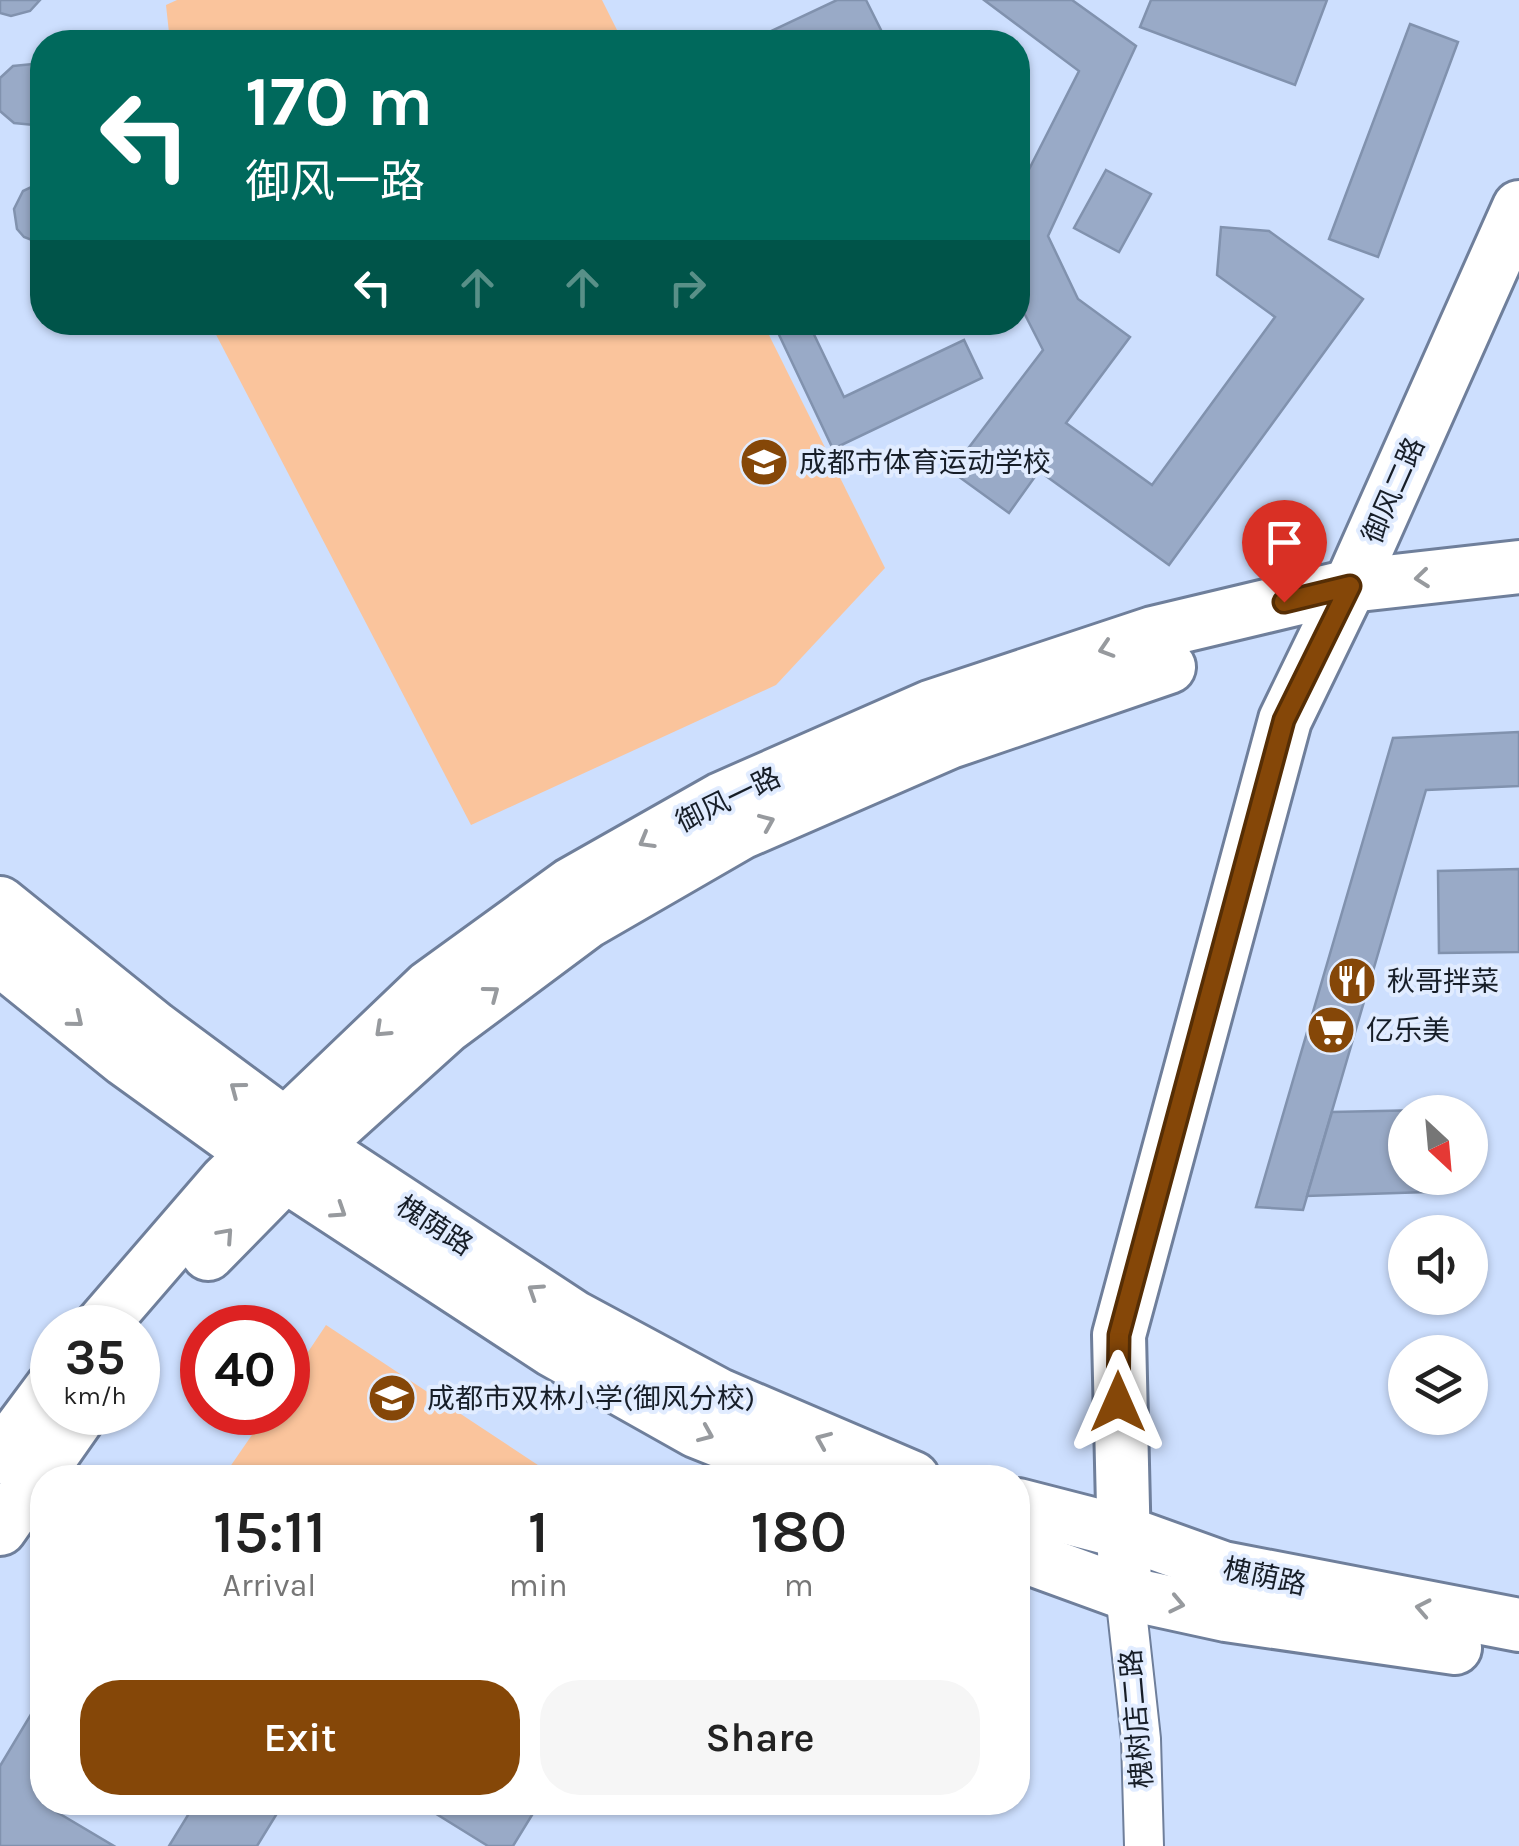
<!DOCTYPE html>
<meta charset="utf-8">
<style>
body{margin:0;font-family:Karla,"Noto Sans SC",sans-serif;background:#f6f6f6;color:#222;height:100vh;display:flex;flex-direction:column;font-size:38px;white-space:nowrap}
*{box-sizing:border-box;margin:0}
p{font-size:32px;color:#767676}
.icon{flex:none;width:55px;height:55px;fill:none;stroke:currentColor;stroke-width:2;stroke-linecap:round;stroke-linejoin:round}
.map{position:relative;flex:1;overflow:hidden}
.sheet{position:absolute;left:30px;top:1465px;width:1000px;height:350px;display:flex;flex-direction:column;background:#fff;border-radius:40px;box-shadow:0 2px 8px #0004}
.sheet>*{flex:none}
.top-card{position:absolute;left:30px;top:30px;width:1000px;height:305px;border-radius:40px;box-shadow:0 2px 8px #0004;background:#00695c;color:#fff;overflow:hidden}
.needle{width:65px;rotate:154deg}
.controls{position:absolute;left:1388px;top:1095px;display:grid;gap:20px}
.controls a{display:grid;place-items:center;width:100px;height:100px;border-radius:50%;background:#fff;box-shadow:0 2px 8px #0004;font-size:50px}
.speed{position:absolute;left:30px;top:1305px;display:flex;gap:20px;font-size:50px;font-weight:700;text-align:center}
.speed>*{display:grid;place-content:center;width:130px;height:130px;border-radius:50%;background:#fff;box-shadow:0 2px 8px #0004;line-height:1}
.speed small{font-size:25px;font-weight:400}
.speed .limit{border:15px solid #d22;background:#fff;color:#111}
.pin{position:absolute;display:grid;place-items:center;width:85px;height:85px;color:#fff;margin:-102px -42px;border-radius:50% 50% 50% 0;rotate:-45deg;box-shadow:0 0 10px #0007}
.pin .icon{rotate:45deg}
.me{position:absolute;width:110px;margin:-55px;rotate:0deg;stroke-linejoin:round;filter:drop-shadow(0 0 8px #0008)}
.turn{display:flex;align-items:center;gap:35px;height:210px;padding:0 50px;font-size:45px}
.turn .icon{width:130px;height:130px;stroke-width:2.5}
.turn b{display:block;font-size:70px;line-height:85px}
.lanes{display:flex;align-items:center;height:95px;padding:0 50px;background:#0003;justify-content:center;gap:50px;direction:ltr}
.lanes .off{opacity:.35}
.eta{display:flex;justify-content:space-evenly;align-items:center;height:170px;text-align:center}
.eta b{font-size:60px;font-weight:600;line-height:70px}
.button{display:flex;gap:20px;margin-top:auto;padding:20px 50px}
.button a{flex:1;height:115px;border-radius:40px;background:#854708;color:#fff;font-size:40px;font-weight:600;line-height:115px;text-align:center}
.button a+a{background:#f6f6f6;color:#222}
.map>svg:first-child{display:block}
.green{fill:#fac49c}
.building{fill:#99aac7;stroke:#8192ae;stroke-width:2.5}
.lines{fill:none;stroke-linecap:round;stroke-linejoin:round}
.street-casing{stroke:#6f7f9b;stroke-width:42}
.secondary-casing{stroke:#6f7f9b;stroke-width:58}
.street{stroke:#fff;stroke-width:38}
.secondary{stroke:#fff;stroke-width:52}
.oneway{stroke:#979a9e}
.route-casing{stroke:#562e05;stroke-width:25}
.route{stroke:#854708;stroke-width:18}
.labels{text-anchor:middle;stroke-width:8;stroke-linejoin:round;paint-order:stroke}
.poi-label{font-size:28px;fill:#171e28;stroke:#e1ecff;text-anchor:start}
.street-label{font-size:28px;fill:#171e28;stroke:#e1ecff}
</style>
<div class="map">
<svg width="1519" height="1846" viewBox="0 0 1519 1846">
<rect width="100%" height="100%" fill="#cddffe"/>
<!-- green -->
<g class="green">
<polygon points="177,0 602,0 623,42 170,42 166,5"/>
<polygon points="210,323 763,323 885,568 776,685 471,825"/>
<polygon points="326,1325 556,1477 223,1477 267,1413 288,1412 288,1382"/>
</g>
<!-- building -->
<g class="building">
<polygon points="0,0 40,0 30,11 11,16 0,13"/>
<polygon points="837,0 866,0 887,42 748,42"/>
<polygon points="984,0 1072,0 1136,46 1048,236 1078,299 1130,337 1066,423 1152,485 1275,317 1217,275 1221,227 1269,231 1363,299 1169,565 1039,471 1009,513 951,471 1043,350 1018,301 1018,191 1079,71"/>
<polygon points="1151,0 1327,0 1295,85 1140,27"/>
<polygon points="1410,24 1458,42 1378,257 1329,239"/>
<polygon points="33,64 42,68 42,120 34,125 14,123 0,111 0,78 13,66"/>
<polygon points="1106,170 1151,194 1119,252 1074,228"/>
<polygon points="42,182 42,244 24,237 17,229 14,209 23,191"/>
<polygon points="773,322 808,322 844,397 964,340 982,378 833,449"/>
<polygon points="1519,732 1519,786 1426,790 1303,1210 1256,1207 1393,738"/>
<polygon points="1519,869 1519,952 1439,953 1438,871"/>
<polygon points="1426,1110 1405,1112 1405,1178 1427,1178 1427,1192 1307,1196 1332,1112"/>
<polygon points="42,1696 42,1802 53,1802 50,1808 114,1846 0,1846 0,1766"/>
<polygon points="196,1802 284,1802 257,1846 169,1846"/>
<polygon points="417,1802 540,1802 513,1846 488,1846"/>
</g>
<g class="lines">
<!-- street casing -->
<g class="street-casing">
<polyline id="street" points="1125,1593 1141,1739 1144,1846"/>
</g>
<!-- secondary casing -->
<g class="secondary-casing">
<g id="secondary">
<polyline points="0,903 155,1028 314,1146 574,1317 719,1395 913,1478"/>
<polyline points="0,959 125,1060 286,1176 552,1350 696,1431 813,1478"/>
<polyline points="208,1254 314,1146 446,1027 587,922 741,833 950,742 1169,667"/>
<polyline points="99,1328 226,1181 429,987 571,884 721,799 930,707 1153,633 1350,586 1519,567"/>
<polyline points="0,1457 52,1387"/>
<polyline points="1018,1505 1123,1532 1223,1568 1519,1625"/>
<polyline points="0,1529 82,1412"/>
<polyline points="1018,1554 1125,1593 1226,1615 1455,1648"/>
<polyline points="1125,1593 1119,1335 1285,720 1350,586 1519,207"/>
</g>
</g>
<!-- street -->
<use href="#street" class="street"/>
<!-- secondary -->
<use href="#secondary" class="secondary"/>
</g>
<!-- one-way arrows -->
<defs><path id="oneway-chevron" d="M-2-3.5L2.5 0L-2 3.5" fill="none" stroke-width="1.6" stroke-linecap="round" stroke-linejoin="round" transform="scale(2.5)"/></defs>
<g class="oneway">
<use href="#oneway-chevron" transform="translate(1422 578) rotate(174)"/>
<use href="#oneway-chevron" transform="translate(1106 649) rotate(162)"/>
<use href="#oneway-chevron" transform="translate(767 822) rotate(-23)"/>
<use href="#oneway-chevron" transform="translate(646 841) rotate(150)"/>
<use href="#oneway-chevron" transform="translate(492 993) rotate(-37)"/>
<use href="#oneway-chevron" transform="translate(76 1020) rotate(39)"/>
<use href="#oneway-chevron" transform="translate(382 1030) rotate(137)"/>
<use href="#oneway-chevron" transform="translate(237 1089) rotate(-143)"/>
<use href="#oneway-chevron" transform="translate(339 1211) rotate(33)"/>
<use href="#oneway-chevron" transform="translate(226 1235) rotate(-48)"/>
<use href="#oneway-chevron" transform="translate(535 1291) rotate(-147)"/>
<use href="#oneway-chevron" transform="translate(706 1434) rotate(23)"/>
<use href="#oneway-chevron" transform="translate(823 1440) rotate(-157)"/>
<use href="#oneway-chevron" transform="translate(1177 1604) rotate(12)"/>
<use href="#oneway-chevron" transform="translate(1423 1608) rotate(-169)"/>
</g>
<g class="lines">
<!-- route casing -->
<g class="route-casing">
<polyline id="route" points="1118,1402 1119,1335 1284,720 1350,586 1284,602"/>
</g>
<!-- route -->
<use href="#route" class="route"/>
</g>
<!-- icons -->
<defs>
<g id="university-disc" transform="scale(2.5)"><circle r="9.5" fill="#854708" stroke="#e1ecff"/><path d="M0-5L7-2L0 1L-7-2ZM-4 1L0 2.5L4 1V4Q0 6-4 4Z" fill="#fff"/></g>
<g id="restaurant-disc" transform="scale(2.5)"><circle r="9.5" fill="#854708" stroke="#e1ecff"/><path d="M-5-6h1v4h1v-4h1v4h1v-4h1v5L-1.5 .5V6h-2V.5L-5-1ZM5-6V6H3V1.5H1.5Q1.5-4 5-6Z" fill="#fff"/></g>
<g id="supermarket-disc" transform="scale(2.5)"><circle r="9.5" fill="#854708" stroke="#e1ecff"/><path d="M-6-5.5h2.5l.6 2H6L4.5 2H-2.5L-4.4-4H-6ZM-1.5 3.2a1.3 1.3 0 1 0 .1 0ZM3 3.2a1.3 1.3 0 1 0 .1 0Z" fill="#fff"/></g>
<g id="school-disc" transform="scale(2.5)"><circle r="9.5" fill="#854708" stroke="#e1ecff"/><path d="M0-5L7-2L0 1L-7-2ZM-4 1L0 2.5L4 1V4Q0 6-4 4Z" fill="#fff"/></g>
</defs>
<g fill-rule="evenodd">
<use href="#university-disc" x="764" y="462"/>
<use href="#restaurant-disc" x="1352" y="981"/>
<use href="#supermarket-disc" x="1331" y="1030"/>
<use href="#school-disc" x="392" y="1398"/>
</g>
<g class="labels">
<!-- poi labels -->
<g class="poi-label">
<text x="799" y="472">成都市体育运动学校</text>
<text x="1387" y="991">秋哥拌菜</text>
<text x="1366" y="1040">亿乐美</text>
<text x="427" y="1408">成都市双林小学(御风分校)</text>
</g>
<!-- street labels -->
<g class="street-label">
<text transform="translate(1393 490) rotate(-66)" y="10">御风二路</text>
<text transform="translate(728 799) rotate(-26)" y="10">御风一路</text>
<text transform="translate(435 1225) rotate(33)" y="10">槐荫路</text>
<text transform="translate(1265 1576) rotate(12)" y="10">槐荫路</text>
<text transform="translate(1136 1719) rotate(-95)" y="10">槐树店二路</text>
</g>
</g>
</svg>
<div class="controls">
<a><svg class="needle" viewBox="-14 -14 28 28"><path d="M0-13l5 13h-10z" fill="#e53935"/><path d="M0 13l5-13h-10z" fill="#767676"/></svg></a>
<a><svg class="icon" aria-label="sound" viewBox="0 0 24 24"><path d="M4 9h4l5-4v14l-5-4H4zM17 9q2 3 0 6"/></svg></a>
<a><svg class="icon" aria-label="layers" viewBox="0 0 24 24"><path d="M12 4l9 5-9 5-9-5zM3 14l9 5 9-5"/></svg></a>
</div>
<div class="speed"><div>35<small>km/h</small></div><div class="limit">40</div></div>
<div class="pin" style="left:1284px;top:602px;background:#d93025"><svg class="icon" aria-label="arrive" viewBox="0 0 24 24"><path d="M6 21V4h12l-3 4 3 4H6"/></svg></div>
<svg class="me" style="left:1118px;top:1402px" viewBox="-20 -20 40 40"><path d="M0-17L14 15 0 8-14 15z" fill="#854708" stroke="#fff" stroke-width="4"/></svg>
<div class="top-card">
<div class="turn"><svg class="icon" aria-label="left" viewBox="0 0 24 24"><path d="M17 20v-9H6M10 6l-5 5 5 5"/></svg><div><b>170 m</b>御风一路</div></div>
<div class="lanes"><svg class="icon" aria-label="left" viewBox="0 0 24 24"><path d="M17 20v-9H6M10 6l-5 5 5 5"/></svg><svg class="icon off" aria-label="ahead" viewBox="0 0 24 24"><path d="M12 20V5M6 11l6-6 6 6"/></svg><svg class="icon off" aria-label="ahead" viewBox="0 0 24 24"><path d="M12 20V5M6 11l6-6 6 6"/></svg><svg class="icon off" aria-label="right" viewBox="0 0 24 24"><path d="M7 20v-9h11M14 6l5 5-5 5"/></svg></div>
</div>
<section class="sheet">
<div class="eta">
<div><b>15:11</b><p>Arrival</p></div>
<div><b>1</b><p>min</p></div>
<div><b>180</b><p>m</p></div>
</div>
<div class="button"><a>Exit</a><a>Share</a></div>
</section>
</div>
